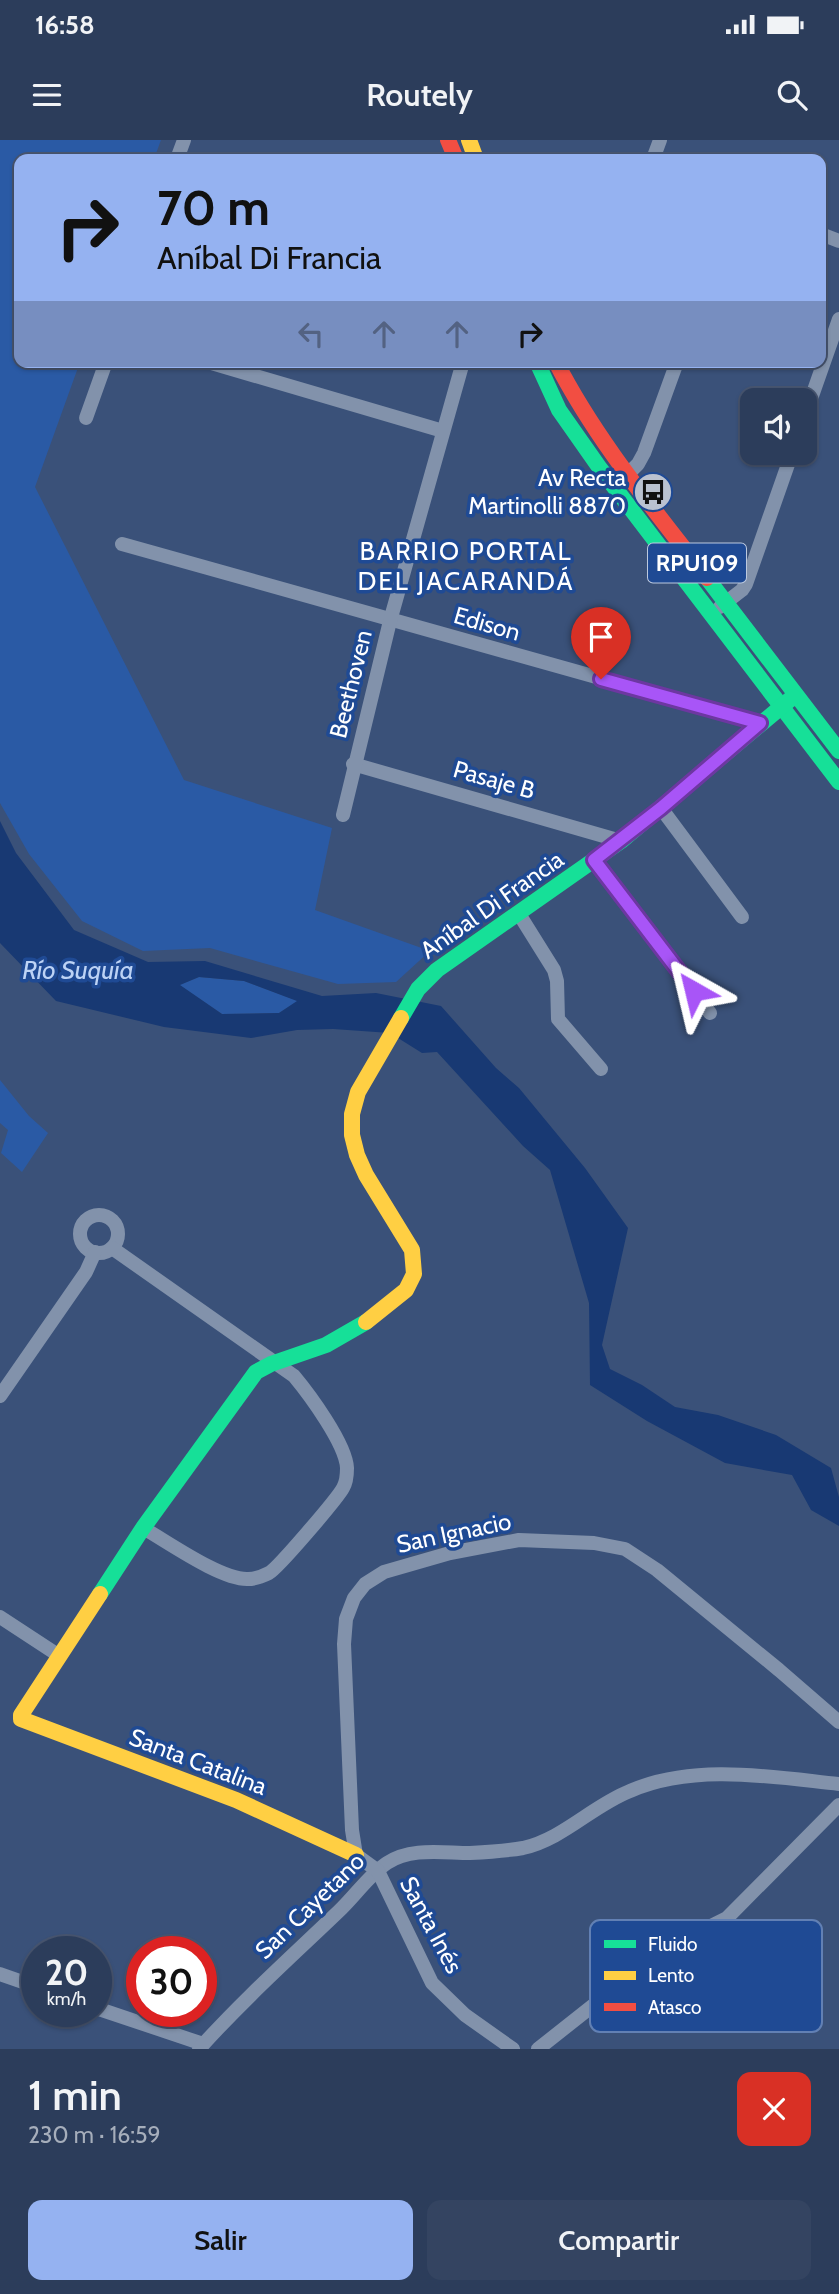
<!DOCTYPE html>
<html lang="es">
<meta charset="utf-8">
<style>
body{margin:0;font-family:Cabin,sans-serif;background:#344461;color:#f1f3f6;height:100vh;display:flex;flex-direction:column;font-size:26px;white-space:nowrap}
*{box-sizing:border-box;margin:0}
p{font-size:23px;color:#a6aebb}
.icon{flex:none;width:38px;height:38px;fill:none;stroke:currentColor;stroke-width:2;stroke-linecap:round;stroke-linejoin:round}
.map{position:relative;height:1909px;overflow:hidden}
.panel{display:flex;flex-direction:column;background:#2c3d5b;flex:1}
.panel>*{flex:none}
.hud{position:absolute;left:14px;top:14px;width:812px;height:214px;border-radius:14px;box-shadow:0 2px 5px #0004,0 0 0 2px #485671;background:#95b2f1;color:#111;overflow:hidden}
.buttons{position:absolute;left:740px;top:248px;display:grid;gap:14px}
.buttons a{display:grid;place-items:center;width:77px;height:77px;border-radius:14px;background:#2c3d5b;box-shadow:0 2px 5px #0004,0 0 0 2px #485671;font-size:35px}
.speed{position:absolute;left:21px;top:1796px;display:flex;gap:14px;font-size:35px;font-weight:700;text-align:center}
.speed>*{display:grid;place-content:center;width:91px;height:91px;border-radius:50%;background:#2c3d5b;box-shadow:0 2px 5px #0004,0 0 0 2px #485671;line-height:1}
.speed small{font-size:18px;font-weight:400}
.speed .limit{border:10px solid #d22;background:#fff;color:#111}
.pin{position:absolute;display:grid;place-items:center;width:60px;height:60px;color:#fff;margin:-72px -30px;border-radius:50% 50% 50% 0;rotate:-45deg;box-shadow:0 0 7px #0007}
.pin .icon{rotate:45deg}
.me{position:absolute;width:77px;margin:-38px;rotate:323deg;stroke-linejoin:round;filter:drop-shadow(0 0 5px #0008)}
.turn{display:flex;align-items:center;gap:24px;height:147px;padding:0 28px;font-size:32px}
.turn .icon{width:91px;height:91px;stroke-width:2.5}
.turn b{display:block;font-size:49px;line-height:60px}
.lanes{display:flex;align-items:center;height:66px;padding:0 28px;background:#0003;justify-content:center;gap:35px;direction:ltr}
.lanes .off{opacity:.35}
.round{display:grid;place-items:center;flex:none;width:74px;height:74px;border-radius:14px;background:#344461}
.head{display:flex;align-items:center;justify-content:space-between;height:119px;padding:0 28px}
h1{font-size:42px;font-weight:600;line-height:52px}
.cta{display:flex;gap:14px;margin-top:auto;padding:14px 28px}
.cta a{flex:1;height:80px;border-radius:14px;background:#95b2f1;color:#111;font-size:28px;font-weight:600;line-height:80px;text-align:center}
.cta a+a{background:#344461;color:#f1f3f6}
.status{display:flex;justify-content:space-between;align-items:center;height:49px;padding:0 35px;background:#2c3d5b;direction:ltr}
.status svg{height:19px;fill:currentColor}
header{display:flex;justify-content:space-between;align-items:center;height:91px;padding:0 28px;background:#2c3d5b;font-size:32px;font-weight:600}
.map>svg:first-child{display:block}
.green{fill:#2a5aa5}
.water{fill:#183973;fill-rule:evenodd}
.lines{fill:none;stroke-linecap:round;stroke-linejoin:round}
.street{stroke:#8292ab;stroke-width:14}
.fast{stroke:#16e098;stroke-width:16}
.slow{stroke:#ffcf43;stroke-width:16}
.jam{stroke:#f24e42;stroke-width:16}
.route-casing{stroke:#6d37a1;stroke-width:18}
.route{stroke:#a855f7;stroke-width:12}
.labels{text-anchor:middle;stroke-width:7;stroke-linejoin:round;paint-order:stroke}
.shield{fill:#1f4a94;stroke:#bcc9df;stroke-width:2}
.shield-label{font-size:23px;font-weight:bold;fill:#fff}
.poi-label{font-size:24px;fill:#fff;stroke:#1f4a94;text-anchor:end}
.street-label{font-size:24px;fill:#fff;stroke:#1f4a94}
.neighbourhood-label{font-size:26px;letter-spacing:2px;fill:#fff;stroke:#1f4a94}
.water-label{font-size:26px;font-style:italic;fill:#bdd3f5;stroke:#1f4a94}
.key{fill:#1f4a94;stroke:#6280b4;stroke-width:2}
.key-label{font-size:19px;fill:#fff}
</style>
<div class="status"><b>16:58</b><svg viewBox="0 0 49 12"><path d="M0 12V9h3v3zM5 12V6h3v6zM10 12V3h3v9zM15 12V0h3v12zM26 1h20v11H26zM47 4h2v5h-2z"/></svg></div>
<header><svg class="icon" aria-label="menu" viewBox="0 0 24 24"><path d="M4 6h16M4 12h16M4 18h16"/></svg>Routely<svg class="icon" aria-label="search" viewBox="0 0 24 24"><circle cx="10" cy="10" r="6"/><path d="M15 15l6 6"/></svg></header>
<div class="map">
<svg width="839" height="1909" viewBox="0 0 839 1909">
<rect width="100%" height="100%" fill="#3a5179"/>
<!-- green -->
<g class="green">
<polygon points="0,0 161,0 154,19 19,19 19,222 80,222 35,347 184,640 332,688 315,770 430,811 396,842 338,844 210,808 143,811 82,781 29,714 0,663"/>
<polygon points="199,837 244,841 298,861 279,873 222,874 179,845"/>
<polygon points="0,940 29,976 48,993 22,1032 1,1013 8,990 0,983"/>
</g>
<!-- water -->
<path class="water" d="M0,681l16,32 58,77 74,32 57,-1 117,35 54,-3 65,13 55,62 23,20 66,80 43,60 -26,117 8,24 32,16 33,22 43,8 58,20 55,33 8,29v29l-28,-16 -19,-35 -67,-12 -78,-42 -57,-36 -1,-82 -39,-133 -27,-24 -86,-94 -15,1 -32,-20 -57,-4 -36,1 -46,8 -87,-11 -108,-26 -56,-58zM199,837l45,4 53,20 -18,12 -57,1 -42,-29z"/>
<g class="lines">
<!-- street -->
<g class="street">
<polyline points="177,19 184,0"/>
<polyline points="653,19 660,0"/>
<polyline points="821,94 839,101"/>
<polyline points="208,222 443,291"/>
<polyline points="805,276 839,179"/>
<polyline points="86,278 106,222"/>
<polyline points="622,340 638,324 644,313 677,222"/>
<polyline points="122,404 760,583"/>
<polyline points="720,467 742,450 746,444 792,313"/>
<polyline points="353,624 621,701"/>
<polyline points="661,668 742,777"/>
<polyline points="343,675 390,481 463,222"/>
<polyline points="594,720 710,873"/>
<polyline points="519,774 554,830 557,841 558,879 601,929"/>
<circle cx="99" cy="1094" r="19"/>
<path d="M112,1108l182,128c15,18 52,68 53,92 0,6 -1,15 -4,20 -6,11 -65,80 -74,85 -6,3 -15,6 -21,6 -27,1 -80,-37 -105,-51"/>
<polyline points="0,1256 86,1132 95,1112"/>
<polyline points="0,1477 58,1515"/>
<polyline points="0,1834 37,1847"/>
<polyline points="96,1868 203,1904"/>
<path d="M199,1909c44,-49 92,-92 140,-138 16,-15 30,-36 48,-48 24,-16 56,-10 83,-10 18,-1 36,-2 53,-5 40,-9 69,-42 107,-57 64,-28 142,-14 209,-7"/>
<polyline points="513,1909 465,1875 432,1843 378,1731 356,1715 352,1690 344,1504 346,1479 354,1458 365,1444 384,1432 450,1413 519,1400 594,1403 625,1409 657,1430 779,1530 839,1582"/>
<polyline points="538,1909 648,1822 689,1797 727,1778 839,1665"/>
</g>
<!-- fast -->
<g class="fast">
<polyline points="537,222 559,270 599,327 839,642"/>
<polyline points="707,438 839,611"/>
<polyline points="401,878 418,849 437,830 621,701 793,557"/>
<polyline points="100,1454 143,1388 256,1232 271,1224 326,1205 366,1182"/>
</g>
<!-- slow -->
<g class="slow">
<polyline points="469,0 476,19"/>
<polyline points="366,1182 406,1150 414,1134 412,1110 366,1035 357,1015 352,995 352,974 358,952 401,878"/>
<polyline points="100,1454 21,1575 21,1579 236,1660 356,1715"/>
</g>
<!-- jam -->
<g class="jam">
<polyline points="448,0 456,19"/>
<path d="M556,222c40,78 97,146 151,216"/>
</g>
</g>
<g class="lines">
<!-- route casing -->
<g class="route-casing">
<polyline id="route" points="601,539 760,583 661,668 594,720 694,851"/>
</g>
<!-- route -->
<use href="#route" class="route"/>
</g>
<!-- icons -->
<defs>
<g id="bus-disc" transform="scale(2.0125)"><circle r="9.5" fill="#bac2d0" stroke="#1f4a94"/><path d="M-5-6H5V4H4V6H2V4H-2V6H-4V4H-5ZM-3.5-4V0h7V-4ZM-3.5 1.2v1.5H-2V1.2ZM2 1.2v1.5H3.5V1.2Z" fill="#111"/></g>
</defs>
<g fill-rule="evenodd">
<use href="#bus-disc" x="653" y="352"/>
</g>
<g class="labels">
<!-- shield labels -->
<rect class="shield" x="648" y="403.5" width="98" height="39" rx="5"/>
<g class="shield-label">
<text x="697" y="431">RPU109</text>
</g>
<!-- poi labels -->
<g class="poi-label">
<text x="626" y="346">Av Recta<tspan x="626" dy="28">Martinolli 8870</tspan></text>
</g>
<!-- street labels -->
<g class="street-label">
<text transform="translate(487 484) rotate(16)" y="8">Edison</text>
<text transform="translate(351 544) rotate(-76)" y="8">Beethoven</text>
<text transform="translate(494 640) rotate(16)" y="8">Pasaje B</text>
<text transform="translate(492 765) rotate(-35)" y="8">Aníbal Di Francia</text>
<text transform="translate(454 1393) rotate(-12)" y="8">San Ignacio</text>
<text transform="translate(198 1622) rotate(21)" y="8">Santa Catalina</text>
<text transform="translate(310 1766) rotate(-44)" y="8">San Cayetano</text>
<text transform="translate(431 1785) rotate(62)" y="8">Santa Inés</text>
</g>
<!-- neighbourhood labels -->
<g class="neighbourhood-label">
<text x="466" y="420">BARRIO PORTAL<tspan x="466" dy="30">DEL JACARANDÁ</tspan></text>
</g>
<!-- water labels -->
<g class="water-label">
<text x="78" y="839">Río Suquía</text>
</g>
</g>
<!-- legend -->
<rect x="590" y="1780" width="232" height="112" rx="10" class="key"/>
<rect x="604" y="1800" width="32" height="8" fill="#16e098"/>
<rect x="604" y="1831" width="32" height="9" fill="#ffcf43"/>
<rect x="604" y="1863" width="32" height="8" fill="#f24e42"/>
<g class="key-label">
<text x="648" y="1811">Fluido</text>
<text x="648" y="1842">Lento</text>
<text x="648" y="1874">Atasco</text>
</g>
</svg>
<div class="buttons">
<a><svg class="icon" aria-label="sound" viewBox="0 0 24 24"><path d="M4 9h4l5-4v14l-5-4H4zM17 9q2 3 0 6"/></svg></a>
</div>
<div class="speed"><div>20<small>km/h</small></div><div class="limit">30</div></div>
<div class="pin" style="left:601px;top:539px;background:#d93025"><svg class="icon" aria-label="arrive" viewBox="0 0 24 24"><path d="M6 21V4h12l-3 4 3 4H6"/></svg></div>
<svg class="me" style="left:694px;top:851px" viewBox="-20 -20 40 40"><path d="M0-17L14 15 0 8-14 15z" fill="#a855f7" stroke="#fff" stroke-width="4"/></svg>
<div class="hud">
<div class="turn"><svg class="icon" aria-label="right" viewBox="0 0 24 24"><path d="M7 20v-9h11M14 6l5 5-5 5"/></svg><div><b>70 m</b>Aníbal Di Francia</div></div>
<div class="lanes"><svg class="icon off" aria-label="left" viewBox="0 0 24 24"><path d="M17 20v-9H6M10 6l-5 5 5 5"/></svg><svg class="icon off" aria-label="ahead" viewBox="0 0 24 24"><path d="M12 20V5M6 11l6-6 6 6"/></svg><svg class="icon off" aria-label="ahead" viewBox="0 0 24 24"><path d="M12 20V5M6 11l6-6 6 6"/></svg><svg class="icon" aria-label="right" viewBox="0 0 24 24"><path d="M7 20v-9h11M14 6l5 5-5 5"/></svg></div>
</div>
</div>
<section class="panel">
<div class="head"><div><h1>1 min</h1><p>230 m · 16:59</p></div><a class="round" style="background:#d93025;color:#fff"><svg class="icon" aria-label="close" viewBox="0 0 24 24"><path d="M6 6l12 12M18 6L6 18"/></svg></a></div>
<div class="cta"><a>Salir</a><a>Compartir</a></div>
</section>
